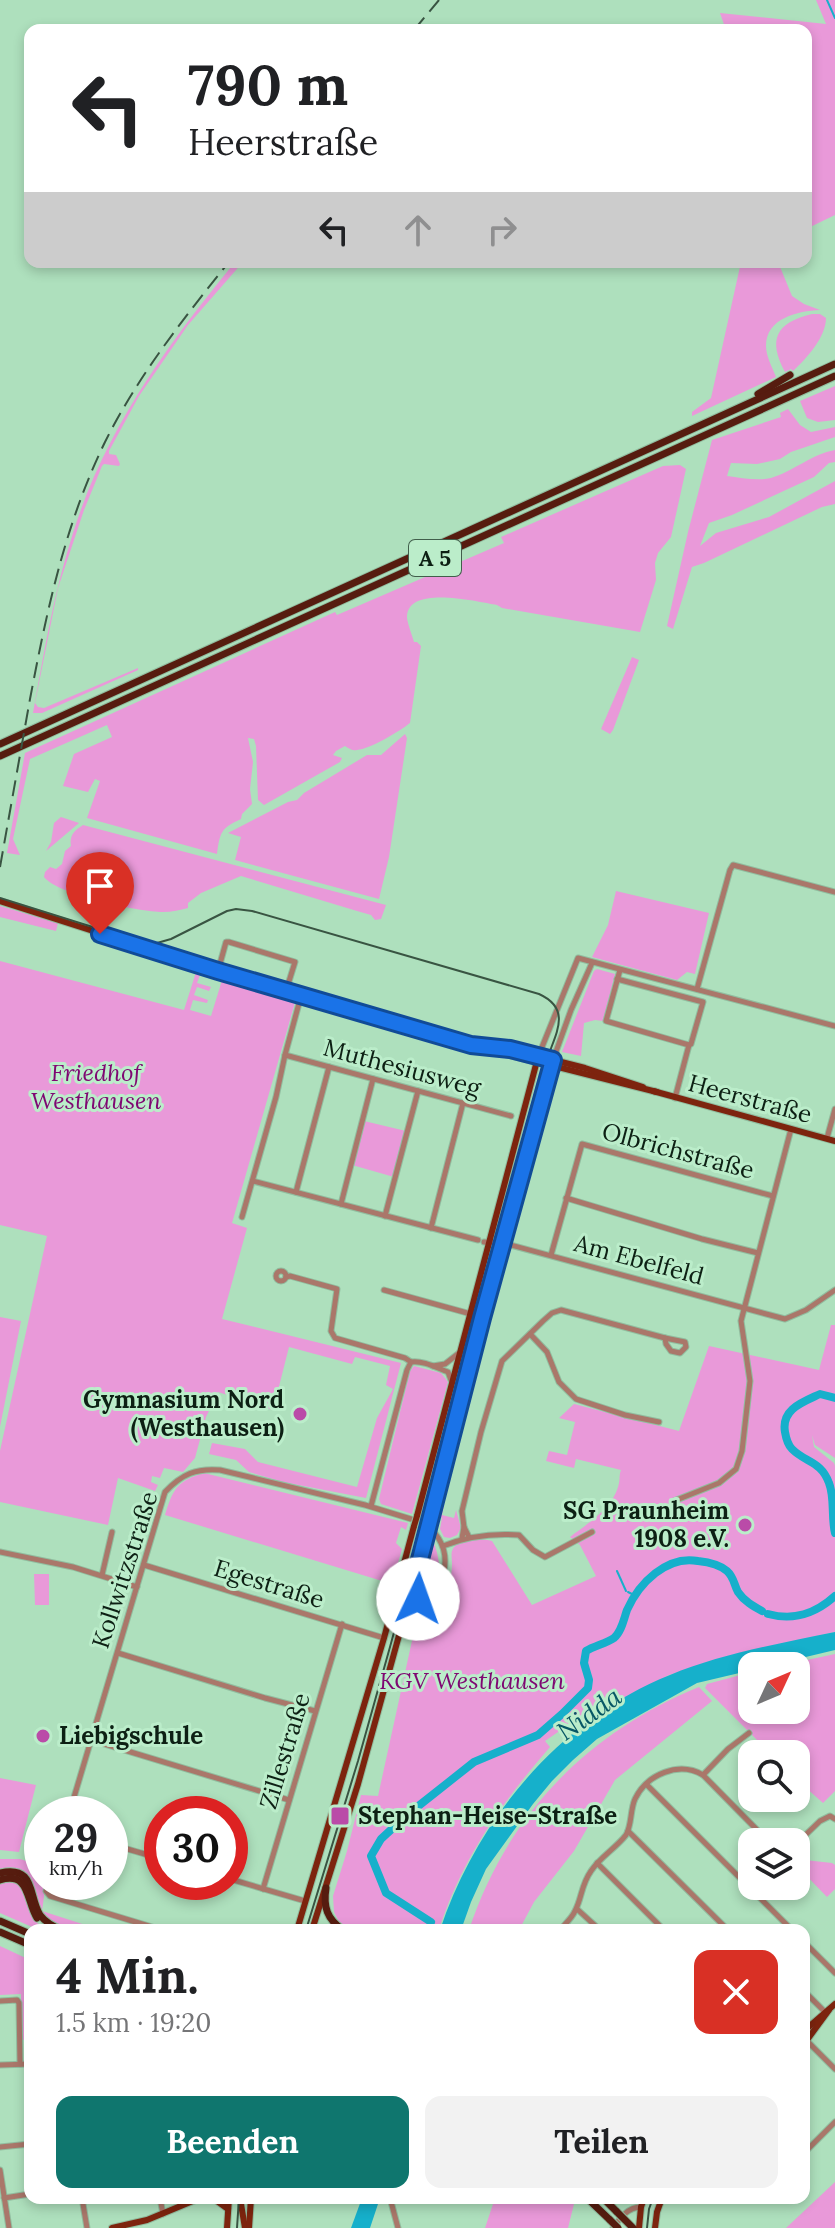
<!DOCTYPE html>
<html lang="de">
<meta charset="utf-8">
<style>
body{margin:0;font-family:Lora,serif;background:#f2f2f2;color:#202124;height:100vh;display:flex;flex-direction:column;font-size:30px;white-space:nowrap}
*{box-sizing:border-box;margin:0}
p{font-size:26px;color:#757577}
.icon{flex:none;width:44px;height:44px;fill:none;stroke:currentColor;stroke-width:2;stroke-linecap:round;stroke-linejoin:round}
.map{position:relative;flex:1;overflow:hidden}
.details{position:absolute;left:24px;top:1924px;width:786px;height:280px;display:flex;flex-direction:column;background:#fff;border-radius:16px;box-shadow:0 4px 12px #0003}
.details>*{flex:none}
.top-card{position:absolute;left:24px;top:24px;width:788px;height:244px;border-radius:16px;box-shadow:0 4px 12px #0003;background:#fff;color:#202124;overflow:hidden}
.needle{width:52px;rotate:46deg}
.buttons{position:absolute;left:738px;top:1652px;display:grid;gap:16px}
.buttons a{display:grid;place-items:center;width:72px;height:72px;border-radius:16px;background:#fff;box-shadow:0 4px 12px #0003;font-size:40px}
.speed{position:absolute;left:24px;top:1796px;display:flex;gap:16px;font-size:40px;font-weight:700;text-align:center}
.speed>*{display:grid;place-content:center;width:104px;height:104px;border-radius:50%;background:#fff;box-shadow:0 4px 12px #0003;line-height:1}
.speed small{font-size:20px;font-weight:400}
.speed .limit{border:12px solid #d22;background:#fff;color:#111}
.pin{position:absolute;display:grid;place-items:center;width:68px;height:68px;color:#fff;margin:-82px -34px;border-radius:50% 50% 50% 0;rotate:-45deg;box-shadow:0 0 8px #0007}
.pin .icon{rotate:45deg}
.me{position:absolute;width:88px;margin:-44px;rotate:3deg;stroke-linejoin:round;filter:drop-shadow(0 0 6px #0008)}
.turn{display:flex;align-items:center;gap:28px;height:168px;padding:0 32px;font-size:36px}
.turn .icon{width:104px;height:104px;stroke-width:2.5}
.turn b{display:block;font-size:56px;line-height:68px}
.lanes{display:flex;align-items:center;height:76px;padding:0 32px;background:#0003;justify-content:center;gap:40px;direction:ltr}
.lanes .off{opacity:.35}
.round{display:grid;place-items:center;flex:none;width:84px;height:84px;border-radius:16px;background:#f2f2f2}
.summary{display:flex;align-items:center;justify-content:space-between;height:136px;padding:0 32px}
h1{font-size:48px;font-weight:700;line-height:60px}
.button{display:flex;gap:16px;margin-top:auto;padding:16px 32px}
.button a{flex:1;height:92px;border-radius:16px;background:#0f766e;color:#fff;font-size:32px;font-weight:700;line-height:92px;text-align:center}
.button a+a{background:#f2f2f2;color:#202124}
.map>svg:first-child{display:block}
.green{fill:#e999d9}
.water{fill:#16b0cb}
.lines{fill:none;stroke-linecap:round;stroke-linejoin:round}
.stream{stroke:#16b0cb;stroke-width:2}
.river{stroke:#16b0cb;stroke-width:8}
.minor-casing{stroke:#91bd9f;stroke-width:7}
.major-casing{stroke:#91bd9f;stroke-width:8}
.highway-casing{stroke:#91bd9f;stroke-width:9}
.minor{stroke:#aa776a;stroke-width:5}
.major{stroke:#7d240e;stroke-width:6}
.highway{stroke:#561c0f;stroke-width:7}
.tram{stroke:#395442;stroke-width:2}
.rail{stroke:#395442;stroke-width:2;stroke-dasharray:16 8;stroke-linecap:butt}
.major-bridge-casing{stroke:#91bd9f;stroke-width:8;stroke-linecap:butt}
.highway-bridge-casing{stroke:#91bd9f;stroke-width:9;stroke-linecap:butt}
.major-bridge{stroke:#7d240e;stroke-width:6}
.highway-bridge{stroke:#561c0f;stroke-width:7}
.route-casing{stroke:#114b97;stroke-width:20}
.route{stroke:#1a73e8;stroke-width:14}
.poi-dot{fill:#ba4ba8;stroke:#bbedca;stroke-width:3}
.labels{text-anchor:middle;stroke-width:6;stroke-linejoin:round;paint-order:stroke}
.shield{fill:#bbedca;stroke:#415e4b;stroke-width:2}
.shield-label{font-size:22px;font-weight:bold;fill:#0d2014}
.street-label{font-size:24px;fill:#0d2014;stroke:#bbedca}
.park-label{font-size:24px;font-style:italic;fill:#7f0772;stroke:#bbedca}
.poi-label{font-size:24px;font-weight:bold;fill:#0d2014;stroke:#bbedca;text-anchor:end}
.water-label{font-size:26px;font-style:italic;fill:#075765;stroke:#bbedca}
</style>
<div class="map">
<svg width="835" height="2228" viewBox="0 0 835 2228">
<rect width="100%" height="100%" fill="#aee0bd"/>
<!-- green -->
<g class="green">
<polygon points="816,0 835,0 835,215 806,229 806,30 726,30 720,13 826,24"/>
<path d="M235,262h8l-55,63 -49,71 -30,55v3l7,1 4,9 -1,2 -15,-2 -2,2 -18,44 -26,78 -23,115 3,4 6,1 94,-40v2l-96,43h-9c11,-61 21,-121 40,-180 32,-103 94,-188 162,-271z"/>
<path d="M741,262h37l14,34 12,8 16,6c-22,1 -54,8 -54,36 0,10 6,21 10,31l-84,39v-4l19,-14z"/>
<path d="M812,314h8l6,4c0,19 -19,40 -33,53l-2,-2 -6,3c-17,-32 -10,-49 27,-58z"/>
<polygon points="835,386 835,420 818,422 807,418 800,401"/>
<path d="M788,409l12,16 11,7 24,-5v10l-44,15 -11,7 -23,5 -26,-1 -4,13c14,2 31,5 44,2 23,-7 41,-24 64,-28v12l-6,1 -15,14 -82,38 -23,8 -9,23 16,-13 53,-16 66,-36v23l-13,3 -118,56 -12,4 -19,62 -6,-3 21,-94 24,-92 69,-23 -1,-4z"/>
<path d="M680,465l6,4 -15,68 -13,16 -3,10 1,17 -16,52 -138,-24 -5,-3c-19,-3 -91,-21 -90,13 1,7 5,17 7,24h3l4,4 -11,77c-10,8 -40,26 -53,27 -5,1 -7,-1 -12,-4l-9,5 -3,4 9,3 -2,4 -76,43 -6,-5 -2,-54 -2,-7 -6,-1 5,24 -3,27 2,15 -10,10 -1,5c-20,9 -21,13 -24,35l-130,-36 13,-37 -5,-2 -7,13 -25,-6 11,-32 38,-17 -5,-12 -77,34 -17,80 7,16 -13,-2 18,-100 310,-141 2,3 167,-72 -3,-6 162,-71z"/>
<polygon points="632,657 639,660 613,730 610,734 601,729"/>
<polygon points="405,734 407,738 389,857 379,899 235,860 241,837 228,833 288,802 297,800 304,793 367,755 381,755"/>
<polygon points="61,817 79,823 46,851 51,842 54,823"/>
<path d="M83,825l303,80 -5,14 -6,1 -4,-5 -14,-4 -116,-35 -40,17 -13,10v5c-8,2 -16,4 -25,4 -24,0 -105,-17 -119,-35l1,-5 5,-5 6,2 6,-5 3,-13 6,-5c-2,-11 4,-16 12,-21z"/>
<polygon points="616,891 709,913 695,974 687,972 677,980 592,957 608,925"/>
<polygon points="0,906 58,923 56,931 0,917"/>
<polygon points="0,961 184,1010 197,969 218,976 217,980 200,975 197,983 211,987 209,991 197,987 194,995 208,1000 207,1003 193,1000 190,1010 211,1016 223,977 296,999 232,1223 247,1228 222,1319 401,1363 366,1498 283,1482 249,1472 236,1460 209,1454 212,1443 245,1449 258,1462 357,1487 377,1418 393,1389 386,1385 390,1366 355,1357 352,1364 289,1347 273,1410 218,1392 206,1417 195,1458 183,1472 164,1468 160,1478 152,1476 151,1482 158,1485 155,1491 118,1478 108,1525 0,1502 0,1451 47,1236 0,1225"/>
<polygon points="597,969 615,974 603,1021 595,1020 584,1023 581,1056 562,1052 594,971"/>
<polygon points="364,1121 406,1131 394,1177 352,1165"/>
<polygon points="0,1317 21,1321 0,1427"/>
<path d="M831,1325h4v133l-20,-13 -3,-10 2,12 20,16 1,3v166l-81,18 -85,25 -71,39 -5,-6 -48,33 5,6c-48,55 -89,113 -111,183h-90l-9,-6 -6,-12 -1,-16 14,-45 14,-56 17,1 37,-169c10,-7 23,-15 28,-26 5,-11 9,-25 9,-37 0,-3 -1,-11 0,-13 4,-14 30,-13 40,-10l40,64 64,-29 -16,-31 -10,-8c18,-14 44,-29 49,-54 1,-4 0,-8 2,-13l-45,-11 -2,9 -28,-7 3,-10 18,4 8,-33 -16,-4 15,-14 105,27 30,-85 110,24z"/>
<polygon points="414,1366 441,1373 448,1382 412,1514 381,1504 379,1499 410,1371"/>
<path d="M204,1473l204,50 -2,7 -5,-3 -5,16 6,6 -10,35 -227,-69c8,-26 12,-34 39,-42z"/>
<polygon points="444,1505 442,1515 454,1518 456,1510 461,1528 457,1535 450,1538 444,1537 440,1529 442,1518 438,1516 439,1511"/>
<path d="M432,1539c9,19 10,39 -1,58l-6,1 -6,-6z"/>
<polygon points="34,1574 49,1574 49,1605 35,1605"/>
<polygon points="835,1654 835,1791 823,1803 796,1779 796,1754 771,1754 705,1688 707,1684 752,1672 752,1710 796,1710 796,1666 779,1666"/>
<path d="M699,1687l13,14 -97,79 -41,71 -40,51 -15,28h-50c38,-115 118,-197 230,-243z"/>
<polygon points="0,1778 36,1785 19,1852 0,1850"/>
<path d="M0,1859h20l22,7v16h4l-4,29 59,19c-16,0 -36,3 -50,-7 -22,-16 -6,-63 -51,-54z"/>
<polygon points="805,1860 832,1863 835,1865 835,1889 827,1897 798,1867"/>
<path d="M12,1880c15,8 12,23 20,36 3,7 10,10 16,14h-9l-39,-17v-31z"/>
<polygon points="0,1946 30,1960 30,2039 21,2040 21,1994 0,1995"/>
<polygon points="835,2182 835,2228 786,2228"/>
<polygon points="495,2198 573,2198 575,2200 568,2228 485,2228"/>
</g>
<!-- water -->
<g class="water">
<path d="M835,1632v18l-67,16h-16v4l-55,13 -100,56 -24,21 -21,21 -19,23 -47,65 -15,33 -10,28h-21c37,-111 120,-211 230,-255 50,-21 112,-32 165,-43z"/>
<polygon points="362,2198 380,2198 370,2228 351,2228"/>
</g>
<g class="lines">
<!-- stream -->
<g class="stream">
<polyline points="827,0 835,18"/>
<polyline points="617,1571 626,1591"/>
<polyline points="628,1592 636,1596"/>
</g>
<!-- river -->
<g class="river">
<path d="M835,1398l-15,-4c-17,8 -39,15 -35,38 1,6 3,13 7,17 14,14 29,12 37,34 6,15 2,34 6,50"/>
<path d="M768,1614c26,7 47,0 67,-18"/>
<path d="M431,1922l-45,-29 -15,-37 10,-17 26,-24 67,-53 64,-27 24,-21 26,-26 1,-8 -5,-17 2,-12c8,-5 21,-8 28,-13 8,-7 10,-20 13,-28 12,-27 40,-55 71,-49 9,1 21,3 29,10 7,6 7,14 11,21 6,9 15,14 24,19"/>
</g>
<!-- minor casing -->
<g class="minor-casing">
<g id="minor">
<polyline points="620,970 606,1021 689,1045 675,1098"/>
<polyline points="218,971 226,942 229,942 295,962 286,991"/>
<polyline points="617,979 703,1002 691,1044 689,1045"/>
<polyline points="697,989 730,870 733,865 835,892"/>
<polyline points="285,1055 511,1116"/>
<polyline points="538,1057 578,958 835,1026"/>
<polyline points="553,1060 571,1010 592,963"/>
<polyline points="827,1138 835,1109"/>
<polyline points="253,1181 478,1240"/>
<polyline points="296,1192 329,1067"/>
<polyline points="566,1198 702,1239 758,1253"/>
<polyline points="341,1204 373,1079"/>
<polyline points="385,1216 418,1091"/>
<polyline points="242,1217 276,1097 285,1055 301,996"/>
<polyline points="431,1228 463,1103"/>
<polyline points="484,1242 507,1244 785,1319 806,1310 835,1290"/>
<polyline points="551,1255 582,1144 773,1196"/>
<circle cx="281" cy="1276" r="5"/>
<path d="M286,1277l4,-1 47,13 -6,42 4,7 70,20 6,4c12,-2 26,6 37,10l3,8"/>
<polyline points="384,1290 471,1314"/>
<polyline points="530,1334 547,1352 559,1382 576,1399 625,1415 659,1422"/>
<polygon points="665,1338 685,1342 686,1347 680,1353 671,1351 666,1344"/>
<polyline points="433,1366 445,1364 459,1353"/>
<polyline points="674,1501 719,1483 736,1469 742,1451 750,1381 741,1321 791,1129"/>
<polyline points="371,1506 407,1370 411,1362"/>
<polyline points="464,1527 462,1511 481,1432 502,1361 543,1321 552,1313 561,1310 665,1338"/>
<polyline points="462,1538 464,1527 469,1537"/>
<path d="M443,1546c25,-10 49,-13 76,-11l14,15 12,7 47,-25"/>
<polyline points="0,1552 73,1567 137,1587"/>
<polyline points="144,1565 384,1638"/>
<polyline points="102,1575 112,1532"/>
<polyline points="416,1580 418,1599 426,1603 430,1602 439,1587"/>
<path d="M401,1629c11,-9 28,-17 35,-29 4,-5 5,-12 6,-19 5,-19 5,-33 -8,-49"/>
<polyline points="118,1653 265,1698 315,1711"/>
<polyline points="749,1733 728,1749 703,1775 769,1842"/>
<polyline points="91,1740 289,1800"/>
<polyline points="647,1785 792,1930"/>
<path d="M69,1814l96,-322c17,-18 31,-24 55,-22l145,35 46,14"/>
<polyline points="628,1831 728,1930"/>
<polyline points="110,1844 162,1859"/>
<polyline points="796,1844 820,1821 830,1816 835,1819"/>
<polyline points="597,1863 664,1930"/>
<polyline points="230,1879 305,1901"/>
<polyline points="49,1882 46,1891 50,1896 162,1930"/>
<polyline points="263,1889 342,1624"/>
<polyline points="577,1909 600,1930"/>
<path d="M560,1930c5,-6 12,-12 15,-19 7,-13 6,-26 16,-40 9,-14 25,-23 35,-36 6,-10 4,-25 9,-36 12,-25 44,-38 68,-24"/>
<polyline points="804,1942 835,1973"/>
<polyline points="804,1991 826,2013"/>
<polyline points="0,2001 17,2000 19,2003 20,2064"/>
<polyline points="807,2041 835,2069"/>
<polyline points="0,2065 30,2064"/>
<polyline points="0,2147 30,2144"/>
<polyline points="804,2153 835,2122"/>
<polyline points="0,2170 9,2228"/>
<polyline points="4,2198 30,2194"/>
<polyline points="82,2198 87,2228"/>
<polyline points="160,2198 163,2214"/>
<polyline points="390,2198 398,2228"/>
<path d="M613,2228c7,-10 15,-21 28,-21"/>
</g>
</g>
<!-- major casing -->
<g class="major-casing">
<g id="major">
<polyline points="0,901 218,971 345,1009 498,1052 657,1092"/>
<polyline points="496,1049 510,1049 585,1068 643,1087"/>
<polyline points="653,1091 835,1141"/>
<polyline points="417,1516 538,1057"/>
<polyline points="430,1521 534,1125 553,1060"/>
<polyline points="297,1930 384,1638 414,1526"/>
<polyline points="312,1930 358,1784 427,1534"/>
<polyline points="804,2031 835,2004"/>
<polyline points="804,2044 829,2010"/>
<polyline points="213,2198 228,2209"/>
<polyline points="240,2198 245,2228"/>
<polyline points="112,2228 147,2220 200,2198"/>
<polyline points="227,2228 229,2198"/>
<polyline points="249,2228 251,2198"/>
<polyline points="639,2228 641,2207 644,2198"/>
<polyline points="655,2228 657,2212 662,2198"/>
</g>
</g>
<!-- highway casing -->
<g class="highway-casing">
<g id="highway">
<polyline points="758,394 790,375"/>
<polyline points="0,744 835,364"/>
<polyline points="0,756 835,376"/>
<path d="M0,1873c36,-8 28,23 40,42 6,8 14,12 22,15"/>
<path d="M0,1880c30,-9 26,20 37,38"/>
<path d="M326,1888c-3,19 1,31 17,42"/>
<polyline points="0,1921 30,1934"/>
<polyline points="296,1930 298,1927"/>
<polyline points="0,1932 30,1945"/>
<polyline points="587,2198 610,2220"/>
<polyline points="603,2198 617,2212"/>
</g>
</g>
<!-- minor -->
<use href="#minor" class="minor"/>
<!-- major -->
<use href="#major" class="major"/>
<!-- highway -->
<use href="#highway" class="highway"/>
<!-- tram -->
<g class="tram">
<path d="M0,898l150,47 21,-6 56,-28 9,-2 16,2 287,83c33,15 17,39 8,65l-67,247 -20,85 -70,256 -32,114 -52,169"/>
<polyline points="237,2228 239,2198"/>
<polyline points="647,2228 649,2209 653,2198"/>
</g>
<!-- rail -->
<g class="rail">
<polyline points="414,30 439,0"/>
<path d="M0,867c10,-56 20,-112 30,-168 17,-89 35,-175 75,-257 33,-66 78,-123 124,-180"/>
</g>
<!-- major-bridge casing -->
<g class="major-bridge-casing">
<g id="major-bridge">
<polyline points="414,1526 417,1516"/>
<polyline points="427,1534 430,1521"/>
</g>
</g>
<!-- highway-bridge casing -->
<g class="highway-bridge-casing">
<g id="highway-bridge">
<polyline points="617,2212 633,2228"/>
<polyline points="610,2220 618,2228"/>
</g>
</g>
<!-- major-bridge -->
<use href="#major-bridge" class="major-bridge"/>
<!-- highway-bridge -->
<use href="#highway-bridge" class="highway-bridge"/>
</g>
<g class="lines">
<!-- route casing -->
<g class="route-casing">
<polyline id="route" points="100,934 218,971 471,1045 510,1049 553,1060 482,1318 417,1571 418,1599"/>
</g>
<!-- route -->
<use href="#route" class="route"/>
</g>
<!-- markers -->
<g class="poi-dot">
<circle cx="300" cy="1414" r="8"/>
<circle cx="745" cy="1525" r="8"/>
<circle cx="43" cy="1736" r="8"/>
<rect x="330" y="1806" width="20" height="20" rx="4"/>
</g>
<g class="labels">
<!-- shield labels -->
<rect class="shield" x="409" y="540" width="52" height="36" rx="6"/>
<g class="shield-label">
<text x="435" y="566">A 5</text>
</g>
<!-- street labels -->
<g class="street-label">
<text transform="translate(402 1068) rotate(15)" y="8">Muthesiusweg</text>
<text transform="translate(750 1099) rotate(15)" y="8">Heerstraße</text>
<text transform="translate(678 1151) rotate(15)" y="8">Olbrichstraße</text>
<text transform="translate(639 1260) rotate(15)" y="8">Am Ebelfeld</text>
<text transform="translate(125 1570) rotate(-72)" y="8">Kollwitzstraße</text>
<text transform="translate(269 1584) rotate(17)" y="8">Egestraße</text>
<text transform="translate(285 1751) rotate(-73)" y="8">Zillestraße</text>
</g>
<!-- park labels -->
<g class="park-label">
<text x="96" y="1081">Friedhof<tspan x="96" dy="28">Westhausen</tspan></text>
<text x="472" y="1689">KGV Westhausen</text>
</g>
<!-- poi labels -->
<g class="poi-label">
<text x="284" y="1408">Gymnasium Nord<tspan x="284" dy="28">(Westhausen)</tspan></text>
<text x="729" y="1519">SG Praunheim<tspan x="729" dy="28">1908 e.V.</tspan></text>
<text x="59" y="1744" text-anchor="start">Liebigschule</text>
<text x="358" y="1824" text-anchor="start">Stephan-Heise-Straße</text>
</g>
<!-- water labels -->
<g class="water-label">
<text transform="translate(589 1714) rotate(-35)" y="9">Nidda</text>
</g>
</g>
</svg>
<div class="buttons">
<a><svg class="needle" viewBox="-14 -14 28 28"><path d="M0-13l5 13h-10z" fill="#e53935"/><path d="M0 13l5-13h-10z" fill="#757577"/></svg></a>
<a><svg class="icon" aria-label="search" viewBox="0 0 24 24"><circle cx="10" cy="10" r="6"/><path d="M15 15l6 6"/></svg></a>
<a><svg class="icon" aria-label="layers" viewBox="0 0 24 24"><path d="M12 4l9 5-9 5-9-5zM3 14l9 5 9-5"/></svg></a>
</div>
<div class="speed"><div>29<small>km/h</small></div><div class="limit">30</div></div>
<div class="pin" style="left:100px;top:934px;background:#d93025"><svg class="icon" aria-label="arrive" viewBox="0 0 24 24"><path d="M6 21V4h12l-3 4 3 4H6"/></svg></div>
<svg class="me" style="left:418px;top:1599px" viewBox="-20 -20 40 40"><circle r="19" fill="#fff"/><path d="M0-13L10 11 0 6-10 11z" fill="#1a73e8"/></svg>
<div class="top-card">
<div class="turn"><svg class="icon" aria-label="left" viewBox="0 0 24 24"><path d="M17 20v-9H6M10 6l-5 5 5 5"/></svg><div><b>790 m</b>Heerstraße</div></div>
<div class="lanes"><svg class="icon" aria-label="left" viewBox="0 0 24 24"><path d="M17 20v-9H6M10 6l-5 5 5 5"/></svg><svg class="icon off" aria-label="ahead" viewBox="0 0 24 24"><path d="M12 20V5M6 11l6-6 6 6"/></svg><svg class="icon off" aria-label="right" viewBox="0 0 24 24"><path d="M7 20v-9h11M14 6l5 5-5 5"/></svg></div>
</div>
<section class="details">
<div class="summary"><div><h1>4 Min.</h1><p>1.5 km · 19:20</p></div><a class="round" style="background:#d93025;color:#fff"><svg class="icon" aria-label="close" viewBox="0 0 24 24"><path d="M6 6l12 12M18 6L6 18"/></svg></a></div>
<div class="button"><a>Beenden</a><a>Teilen</a></div>
</section>
</div>
